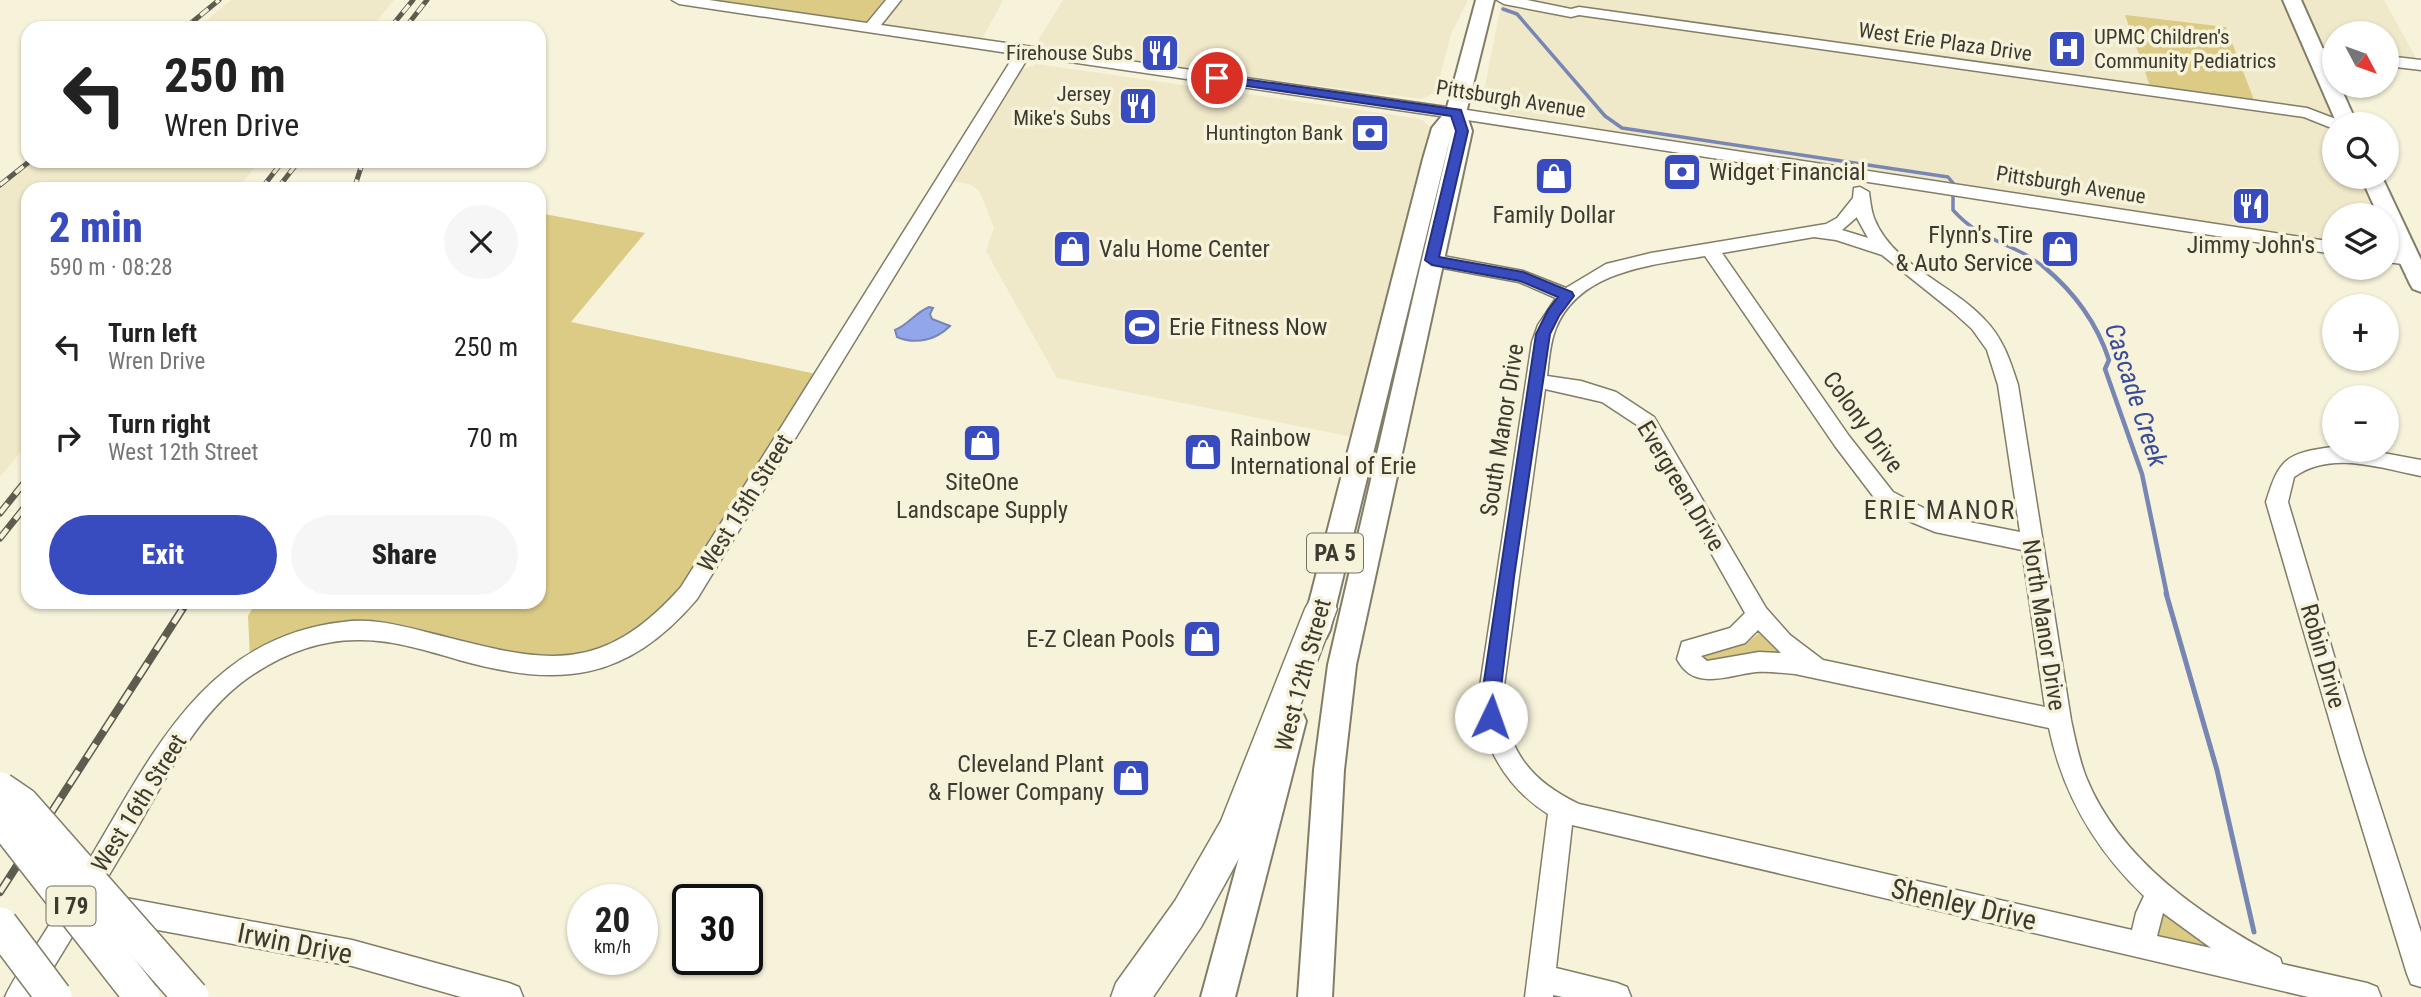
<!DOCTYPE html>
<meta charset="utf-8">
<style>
body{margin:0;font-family:"Roboto Condensed",sans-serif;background:#f6f6f6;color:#222;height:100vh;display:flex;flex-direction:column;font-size:26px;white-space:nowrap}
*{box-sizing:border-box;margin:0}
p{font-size:23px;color:#767676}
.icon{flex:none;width:38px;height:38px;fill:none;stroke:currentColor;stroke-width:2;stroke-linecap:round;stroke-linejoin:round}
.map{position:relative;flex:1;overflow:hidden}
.side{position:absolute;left:21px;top:182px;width:525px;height:427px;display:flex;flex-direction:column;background:#fff;border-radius:21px;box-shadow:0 2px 5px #0004}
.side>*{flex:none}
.banner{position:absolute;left:21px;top:21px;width:525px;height:147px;border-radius:21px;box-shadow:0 2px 5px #0004;background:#fff;color:#222;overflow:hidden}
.needle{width:46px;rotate:131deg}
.controls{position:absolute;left:2322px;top:21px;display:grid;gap:14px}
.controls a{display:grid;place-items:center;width:77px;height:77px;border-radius:50%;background:#fff;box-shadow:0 2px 5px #0004;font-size:35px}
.speed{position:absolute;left:567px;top:884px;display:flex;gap:14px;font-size:35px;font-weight:700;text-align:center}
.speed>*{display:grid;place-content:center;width:91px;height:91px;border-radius:50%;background:#fff;box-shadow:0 2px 5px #0004;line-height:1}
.speed small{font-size:18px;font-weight:400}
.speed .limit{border:4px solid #111;border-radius:10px;background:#fff;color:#111}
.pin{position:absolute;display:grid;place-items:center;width:60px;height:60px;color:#fff;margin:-30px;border:4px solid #fff;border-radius:50%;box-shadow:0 2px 7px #0007}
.me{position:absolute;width:77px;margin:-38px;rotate:3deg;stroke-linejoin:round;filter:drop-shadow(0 0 5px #0008)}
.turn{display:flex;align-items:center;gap:24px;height:147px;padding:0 28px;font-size:32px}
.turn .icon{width:91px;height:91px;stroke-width:2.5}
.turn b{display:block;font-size:49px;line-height:60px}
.round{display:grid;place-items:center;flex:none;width:74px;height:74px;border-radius:37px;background:#f6f6f6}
.headline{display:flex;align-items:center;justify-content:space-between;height:119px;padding:0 28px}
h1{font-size:42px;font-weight:800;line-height:52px;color:#394cbf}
.primary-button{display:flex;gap:14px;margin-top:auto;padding:14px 28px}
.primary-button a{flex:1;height:80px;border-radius:42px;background:#394cbf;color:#fff;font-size:28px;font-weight:800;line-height:80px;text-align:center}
.primary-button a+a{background:#f6f6f6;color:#222}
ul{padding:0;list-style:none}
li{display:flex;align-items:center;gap:21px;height:91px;padding:0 28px}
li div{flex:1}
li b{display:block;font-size:26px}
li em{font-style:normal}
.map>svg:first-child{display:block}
.built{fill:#efe8c9}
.green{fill:#dbcb85}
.water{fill:#92a7eb;stroke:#7886b3;stroke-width:2}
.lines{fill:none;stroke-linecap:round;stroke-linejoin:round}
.stream-far2{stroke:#7886b3;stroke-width:3.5}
.stream-far1{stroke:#7886b3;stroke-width:4.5}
.stream{stroke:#7886b3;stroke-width:5}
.minor-casing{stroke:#817d67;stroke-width:3}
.major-casing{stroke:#817d67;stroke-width:4}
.highway-casing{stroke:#817d67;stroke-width:3}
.minor{fill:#fff;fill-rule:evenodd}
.major{fill:#fff;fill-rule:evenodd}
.highway{fill:#fff;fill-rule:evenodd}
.rail-far2-casing{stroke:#5e5b4f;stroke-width:5}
.rail-far1-casing{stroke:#5e5b4f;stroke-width:7}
.rail-casing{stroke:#5e5b4f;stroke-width:8}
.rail-far2{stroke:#f7f2da;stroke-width:3.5;stroke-dasharray:10;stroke-linecap:butt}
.rail-far1{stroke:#f7f2da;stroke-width:4.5;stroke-dasharray:12;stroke-linecap:butt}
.rail{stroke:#f7f2da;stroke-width:5;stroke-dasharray:16;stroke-linecap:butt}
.highway-bridge-casing{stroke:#817d67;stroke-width:38;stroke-linecap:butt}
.highway-bridge{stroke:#fff;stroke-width:35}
.route{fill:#394cbf;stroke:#25317c;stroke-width:2}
.labels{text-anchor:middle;stroke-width:7;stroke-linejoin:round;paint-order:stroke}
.far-poi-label{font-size:21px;fill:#3c3a31;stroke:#f7f2da;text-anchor:end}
.far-street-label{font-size:21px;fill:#3c3a31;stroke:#f7f2da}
.shield{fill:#f7f2da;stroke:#747164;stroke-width:2}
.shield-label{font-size:23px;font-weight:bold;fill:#3c3a31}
.poi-label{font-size:24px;fill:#3c3a31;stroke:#f7f2da;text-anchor:start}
.street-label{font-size:24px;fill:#3c3a31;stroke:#f7f2da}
.water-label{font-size:26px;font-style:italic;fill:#394b9a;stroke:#f7f2da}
.neighbourhood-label{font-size:26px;letter-spacing:2px;fill:#3c3a31;stroke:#f7f2da}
.near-street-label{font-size:28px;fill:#3c3a31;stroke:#f7f2da}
</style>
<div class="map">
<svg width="2421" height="997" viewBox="0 0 2421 997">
<rect width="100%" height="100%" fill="#f7f2da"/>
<!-- built -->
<g class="built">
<polygon points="231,0 394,0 371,28 197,28"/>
<polygon points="703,0 1003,0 982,39"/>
<polygon points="1063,0 1468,0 1451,34 1436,92 1422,99 1033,49"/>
<polygon points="1502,0 2281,0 2335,124 2334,177 2359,177 2376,215 2334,215 2334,243 1611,133 1496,111 1482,101"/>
<polygon points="2300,0 2384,0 2418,62 2387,58 2387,33 2334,33 2334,52 2322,50"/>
<polygon points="1036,64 1415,118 1422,120 1433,130 1353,437 1057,378 986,251 994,228 979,190 969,184 949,181 1017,72"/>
<polygon points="33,161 260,161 237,189 28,189 28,443 0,477 0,188"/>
</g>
<!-- green -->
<g class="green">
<polygon points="703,0 884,0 863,25"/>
<polygon points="2125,15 2226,27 2254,100 2150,86"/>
<path d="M539,213l106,20 -74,89 245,52 -131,213 -42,43 -64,26 -35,4 -177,-37c-44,-2 -79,16 -117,34l-2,-41 8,-14h283z"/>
<path d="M1759,633l19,18 -2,3c-19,-1 -65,10 -77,5l2,-6 47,-11z"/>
<polygon points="2163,914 2168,915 2218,950 2161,938 2156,931"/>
</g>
<!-- water -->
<path class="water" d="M929,307l4,1 -3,6 2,5 18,7c-14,14 -34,19 -53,11l-2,-7c13,-5 20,-17 34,-23z"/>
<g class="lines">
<!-- stream-far2 -->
<path class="stream-far2" d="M1503,9l14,5 88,102 17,12 326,49 5,6v27c30,34 60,31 92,58"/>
<!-- stream-far1 -->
<path class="stream-far1" d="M2043,266c30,25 54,57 66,94l-4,9 37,105 25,121"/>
<!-- stream -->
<polyline class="stream" points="2166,593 2217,770 2254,932"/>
<!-- minor casing -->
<g class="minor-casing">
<g id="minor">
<path d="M672,0h37l158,23 19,-23h15l-20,25 586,85 867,132v12l-867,-134 -438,-64 -332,543c-71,83 -137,89 -238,61 -31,-9 -65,-20 -98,-20 -39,-1 -76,13 -109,35 -54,36 -84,100 -116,155 -34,56 -66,112 -101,167h-30c7,-16 18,-31 27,-45 17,-26 32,-51 48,-77 67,-109 119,-237 263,-253 28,-4 56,3 83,10 110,27 170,51 255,-45l334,-533 -336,-50z"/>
<polygon points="1497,0 1527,0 1571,9 1579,7 2307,108 2341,121 2343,124 2334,124 2334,129 2304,117 1579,15 1571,17 1504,4"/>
<polygon points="2315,47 2334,50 2334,58 2310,55 2307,52 2310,49"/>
<polygon points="2387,56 2421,60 2421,70 2387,66"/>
<path d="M1860,187l9,5c1,8 2,18 5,26 18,47 78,66 110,101 19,19 26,41 34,66l53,335c4,19 8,39 15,57 34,84 117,140 194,181l2,6 85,19 10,4 4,10h-73l-736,-172 -16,143 61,15 10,4 4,10h-68l-10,-2v2h-28l23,-183c-42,-27 -64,-65 -70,-114l54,-358 6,-17 18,-27 -37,-16 -87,-16 -9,-6 9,-6 91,17 43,17 40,-24 45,-11 175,-29 11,-6 16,-20 1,-10zM1857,217v1l11,20 -26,-8zM1814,237l22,3 46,15 70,56 20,18 15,21 11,35 22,147 -81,-16 -46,-24 -44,-56 -127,-183zM1705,256l130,190 44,58 18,12 38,16 87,18 23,157 -222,-47 -33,-25 -24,-27 -112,-191 -38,-25 -35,-11 -34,-5c2,-16 3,-34 9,-48 24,-58 97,-63 149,-72zM1545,389l57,13 38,25 105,186 -15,15 -48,14 -5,17c17,33 51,16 79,13 13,-1 26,1 39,2l254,54c14,67 46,121 95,168l-8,17 -4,17 -553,-126c-47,-22 -71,-52 -77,-104zM1758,630l23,23 -22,-1 -52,9 -6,-5 44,-13zM2163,913l48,35 -54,-12z"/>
<polygon points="2387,250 2416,255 2419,259 2410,265 2387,262"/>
<path d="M2332,447l2,3h33l54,10v16c-41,-8 -90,-26 -127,1l-6,25 76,254 57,176v55l-10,-3 -4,-10 -67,-218 -74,-254c13,-43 20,-49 66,-55z"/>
<polygon points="115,896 352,940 509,983 519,987 523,997 461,997 352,966 115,922 106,918 102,909 106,900"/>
</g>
</g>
<!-- major casing -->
<g class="major-casing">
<g id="major">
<polygon points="1476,0 1494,0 1466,113 1472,131 1356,665 1344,770 1332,997 1298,997 1314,770 1328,665 1452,130 1330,630 1326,638 1316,642 1306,638 1302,630 1423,159 1432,128 1446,111"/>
<polygon points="2283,0 2301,0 2334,74 2334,86 2340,86 2357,124 2337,124"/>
<polygon points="2361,177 2382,177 2421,260 2421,292 2413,289 2410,284 2387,235 2387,215 2378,215"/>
<polygon points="1291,708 1302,712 1306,721 1235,997 1201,997 1276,721 1280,712"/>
</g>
</g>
<!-- highway casing -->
<g class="highway-casing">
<polygon id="highway" points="1321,596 1332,600 1337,609 1248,842 1201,927 1153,997 1111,997 1116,983 1175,901 1221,821 1305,609 1310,600"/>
</g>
<!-- minor -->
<use href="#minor" class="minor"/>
<!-- major -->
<use href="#major" class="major"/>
<!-- highway -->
<use href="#highway" class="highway"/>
<!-- rail-far2 casing -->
<g class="rail-far2-casing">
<g id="rail-far2">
<polyline points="185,28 219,0"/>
<polyline points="390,28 413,0"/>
<polyline points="405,28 427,0"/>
<polyline points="0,185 30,161"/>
<polyline points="261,189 283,161"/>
<polyline points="277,189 299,161"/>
<polyline points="354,189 363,161"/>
</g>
</g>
<!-- rail-far1 casing -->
<g class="rail-far1-casing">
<g id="rail-far1">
<polyline points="0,513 28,478"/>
<polyline points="0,538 28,503"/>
</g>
</g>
<!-- rail casing -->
<g class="rail-casing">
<polyline id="rail" points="0,892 187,602"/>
</g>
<!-- rail-far2 -->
<use href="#rail-far2" class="rail-far2"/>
<!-- rail-far1 -->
<use href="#rail-far1" class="rail-far1"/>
<!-- rail -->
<use href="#rail" class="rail"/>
<!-- highway-bridge casing -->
<g class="highway-bridge-casing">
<g id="highway-bridge">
<polyline points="0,790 22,805 191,997"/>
<polyline points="0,815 142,997"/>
<polyline points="0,925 54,997"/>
</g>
</g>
<!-- highway-bridge -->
<use href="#highway-bridge" class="highway-bridge"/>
</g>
<!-- route -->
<polygon class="route" points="1217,75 1461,110 1468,131 1439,257 1523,272 1572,292 1574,296 1559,316 1550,334 1514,577 1497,722 1491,725 1484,722 1481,701 1536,334 1548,310 1558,297 1520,281 1432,265 1425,260 1456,131 1451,116 1213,81 1213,76"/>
<!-- icons -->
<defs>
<g id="hospital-square" transform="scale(2.0125)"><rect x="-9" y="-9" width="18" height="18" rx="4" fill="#394cbf" stroke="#f7f2da"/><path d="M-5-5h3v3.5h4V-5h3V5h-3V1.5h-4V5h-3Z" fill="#fff"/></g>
<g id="restaurant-square" transform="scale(2.0125)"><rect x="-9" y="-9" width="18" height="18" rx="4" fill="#394cbf" stroke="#f7f2da"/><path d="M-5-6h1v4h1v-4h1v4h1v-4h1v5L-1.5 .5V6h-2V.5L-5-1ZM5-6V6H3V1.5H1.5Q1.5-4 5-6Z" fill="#fff"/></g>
<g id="bank-square" transform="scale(2.0125)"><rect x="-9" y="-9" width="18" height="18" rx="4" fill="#394cbf" stroke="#f7f2da"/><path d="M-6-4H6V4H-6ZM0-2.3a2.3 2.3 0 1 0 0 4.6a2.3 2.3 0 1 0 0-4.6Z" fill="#fff"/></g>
<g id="shop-square" transform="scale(2.0125)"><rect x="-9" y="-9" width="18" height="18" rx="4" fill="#394cbf" stroke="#f7f2da"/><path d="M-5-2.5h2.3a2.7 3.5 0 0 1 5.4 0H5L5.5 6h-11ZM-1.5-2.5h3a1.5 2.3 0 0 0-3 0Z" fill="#fff"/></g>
<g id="stadium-square" transform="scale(2.0125)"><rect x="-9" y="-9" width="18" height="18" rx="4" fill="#394cbf" stroke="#f7f2da"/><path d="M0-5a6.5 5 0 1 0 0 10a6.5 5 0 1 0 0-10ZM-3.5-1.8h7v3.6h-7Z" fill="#fff"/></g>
</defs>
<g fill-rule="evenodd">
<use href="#hospital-square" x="2067" y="49"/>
<use href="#restaurant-square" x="1160" y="53"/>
<use href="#restaurant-square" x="1138" y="106"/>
<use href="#bank-square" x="1370" y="133"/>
<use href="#bank-square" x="1682" y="172"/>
<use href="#shop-square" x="1554" y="176"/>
<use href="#restaurant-square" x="2251" y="206"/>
<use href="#shop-square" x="1072" y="249"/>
<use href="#shop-square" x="2060" y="249"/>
<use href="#stadium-square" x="1142" y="327"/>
<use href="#shop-square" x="982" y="443"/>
<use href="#shop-square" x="1203" y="452"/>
<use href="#shop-square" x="1202" y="639"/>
<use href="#shop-square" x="1131" y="778"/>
</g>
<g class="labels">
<!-- far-poi labels -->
<g class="far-poi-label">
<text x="2094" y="44" text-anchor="start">UPMC Children's<tspan x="2094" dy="24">Community Pediatrics</tspan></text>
<text x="1133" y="60">Firehouse Subs</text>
<text x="1111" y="101">Jersey<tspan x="1111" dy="24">Mike's Subs</tspan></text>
<text x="1343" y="140">Huntington Bank</text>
</g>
<!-- far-street labels -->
<g class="far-street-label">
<text transform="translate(1945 42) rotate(8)" y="7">West Erie Plaza Drive</text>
<text transform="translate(1511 99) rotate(9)" y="7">Pittsburgh Avenue</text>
<text transform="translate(2071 185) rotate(9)" y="7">Pittsburgh Avenue</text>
</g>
<!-- shield labels -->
<g class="shield">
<rect x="1307" y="533.5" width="56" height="39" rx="5"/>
<rect x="46.5" y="886.5" width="49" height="39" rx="5"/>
</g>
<g class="shield-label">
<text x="1335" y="561">PA 5</text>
<text x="71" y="914">I 79</text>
</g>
<!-- poi labels -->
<g class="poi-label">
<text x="1709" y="180">Widget Financial</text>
<text x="1554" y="223" text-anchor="middle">Family Dollar</text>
<text x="2033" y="243" text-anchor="end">Flynn's Tire<tspan x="2033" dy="28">&amp; Auto Service</tspan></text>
<text x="2251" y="253" text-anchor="middle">Jimmy John's</text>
<text x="1099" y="257">Valu Home Center</text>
<text x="1169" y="335">Erie Fitness Now</text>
<text x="1230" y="446">Rainbow<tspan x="1230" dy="28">International of Erie</tspan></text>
<text x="982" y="490" text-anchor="middle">SiteOne<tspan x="982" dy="28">Landscape Supply</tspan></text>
<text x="1175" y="647" text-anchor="end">E-Z Clean Pools</text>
<text x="1104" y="772" text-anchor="end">Cleveland Plant<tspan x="1104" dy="28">&amp; Flower Company</tspan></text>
</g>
<!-- street labels -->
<g class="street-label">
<text transform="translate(1863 422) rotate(54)" y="8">Colony Drive</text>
<text transform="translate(1502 430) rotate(-81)" y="8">South Manor Drive</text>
<text transform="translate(1681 486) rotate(59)" y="8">Evergreen Drive</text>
<text transform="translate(745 503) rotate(-58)" y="8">West 15th Street</text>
<text transform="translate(2044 625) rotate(81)" y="8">North Manor Drive</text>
<text transform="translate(2323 656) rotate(74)" y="8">Robin Drive</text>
<text transform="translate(1303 675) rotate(-75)" y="8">West 12th Street</text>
<text transform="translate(139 803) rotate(-58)" y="8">West 16th Street</text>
</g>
<!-- water labels -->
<g class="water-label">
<text transform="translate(2136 395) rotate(72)" y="9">Cascade Creek</text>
</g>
<!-- neighbourhood labels -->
<g class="neighbourhood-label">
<text x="1940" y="519">ERIE MANOR</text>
</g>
<!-- near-street labels -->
<g class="near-street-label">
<text transform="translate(1964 904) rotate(13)" y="10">Shenley Drive</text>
<text transform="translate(295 943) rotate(11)" y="10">Irwin Drive</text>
</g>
</g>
</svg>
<div class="controls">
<a><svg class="needle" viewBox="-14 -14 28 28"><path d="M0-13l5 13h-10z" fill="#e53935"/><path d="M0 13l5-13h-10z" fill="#767676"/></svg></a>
<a><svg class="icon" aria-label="search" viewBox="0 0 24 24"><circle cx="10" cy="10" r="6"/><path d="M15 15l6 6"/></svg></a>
<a><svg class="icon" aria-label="layers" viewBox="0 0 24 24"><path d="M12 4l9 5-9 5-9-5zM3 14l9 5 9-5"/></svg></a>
<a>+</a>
<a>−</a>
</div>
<div class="speed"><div>20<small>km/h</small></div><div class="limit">30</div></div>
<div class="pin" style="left:1217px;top:78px;background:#d93025"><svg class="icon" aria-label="arrive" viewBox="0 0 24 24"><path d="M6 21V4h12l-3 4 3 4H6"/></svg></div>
<svg class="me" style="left:1491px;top:717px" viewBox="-20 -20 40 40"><circle r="19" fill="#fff"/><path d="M0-13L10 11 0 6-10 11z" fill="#394cbf"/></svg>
<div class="banner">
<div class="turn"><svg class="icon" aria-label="left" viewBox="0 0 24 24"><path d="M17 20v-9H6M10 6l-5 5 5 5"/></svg><div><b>250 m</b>Wren Drive</div></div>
</div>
<section class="side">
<div class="headline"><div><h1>2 min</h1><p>590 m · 08:28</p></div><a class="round"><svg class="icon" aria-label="close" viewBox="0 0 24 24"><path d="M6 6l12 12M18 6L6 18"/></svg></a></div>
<ul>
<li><svg class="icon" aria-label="left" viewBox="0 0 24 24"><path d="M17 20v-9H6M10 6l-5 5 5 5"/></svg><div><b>Turn left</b><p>Wren Drive</p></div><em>250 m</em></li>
<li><svg class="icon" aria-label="right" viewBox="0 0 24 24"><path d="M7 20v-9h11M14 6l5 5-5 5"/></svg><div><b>Turn right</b><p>West 12th Street</p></div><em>70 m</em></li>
</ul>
<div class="primary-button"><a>Exit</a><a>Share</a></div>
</section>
</div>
